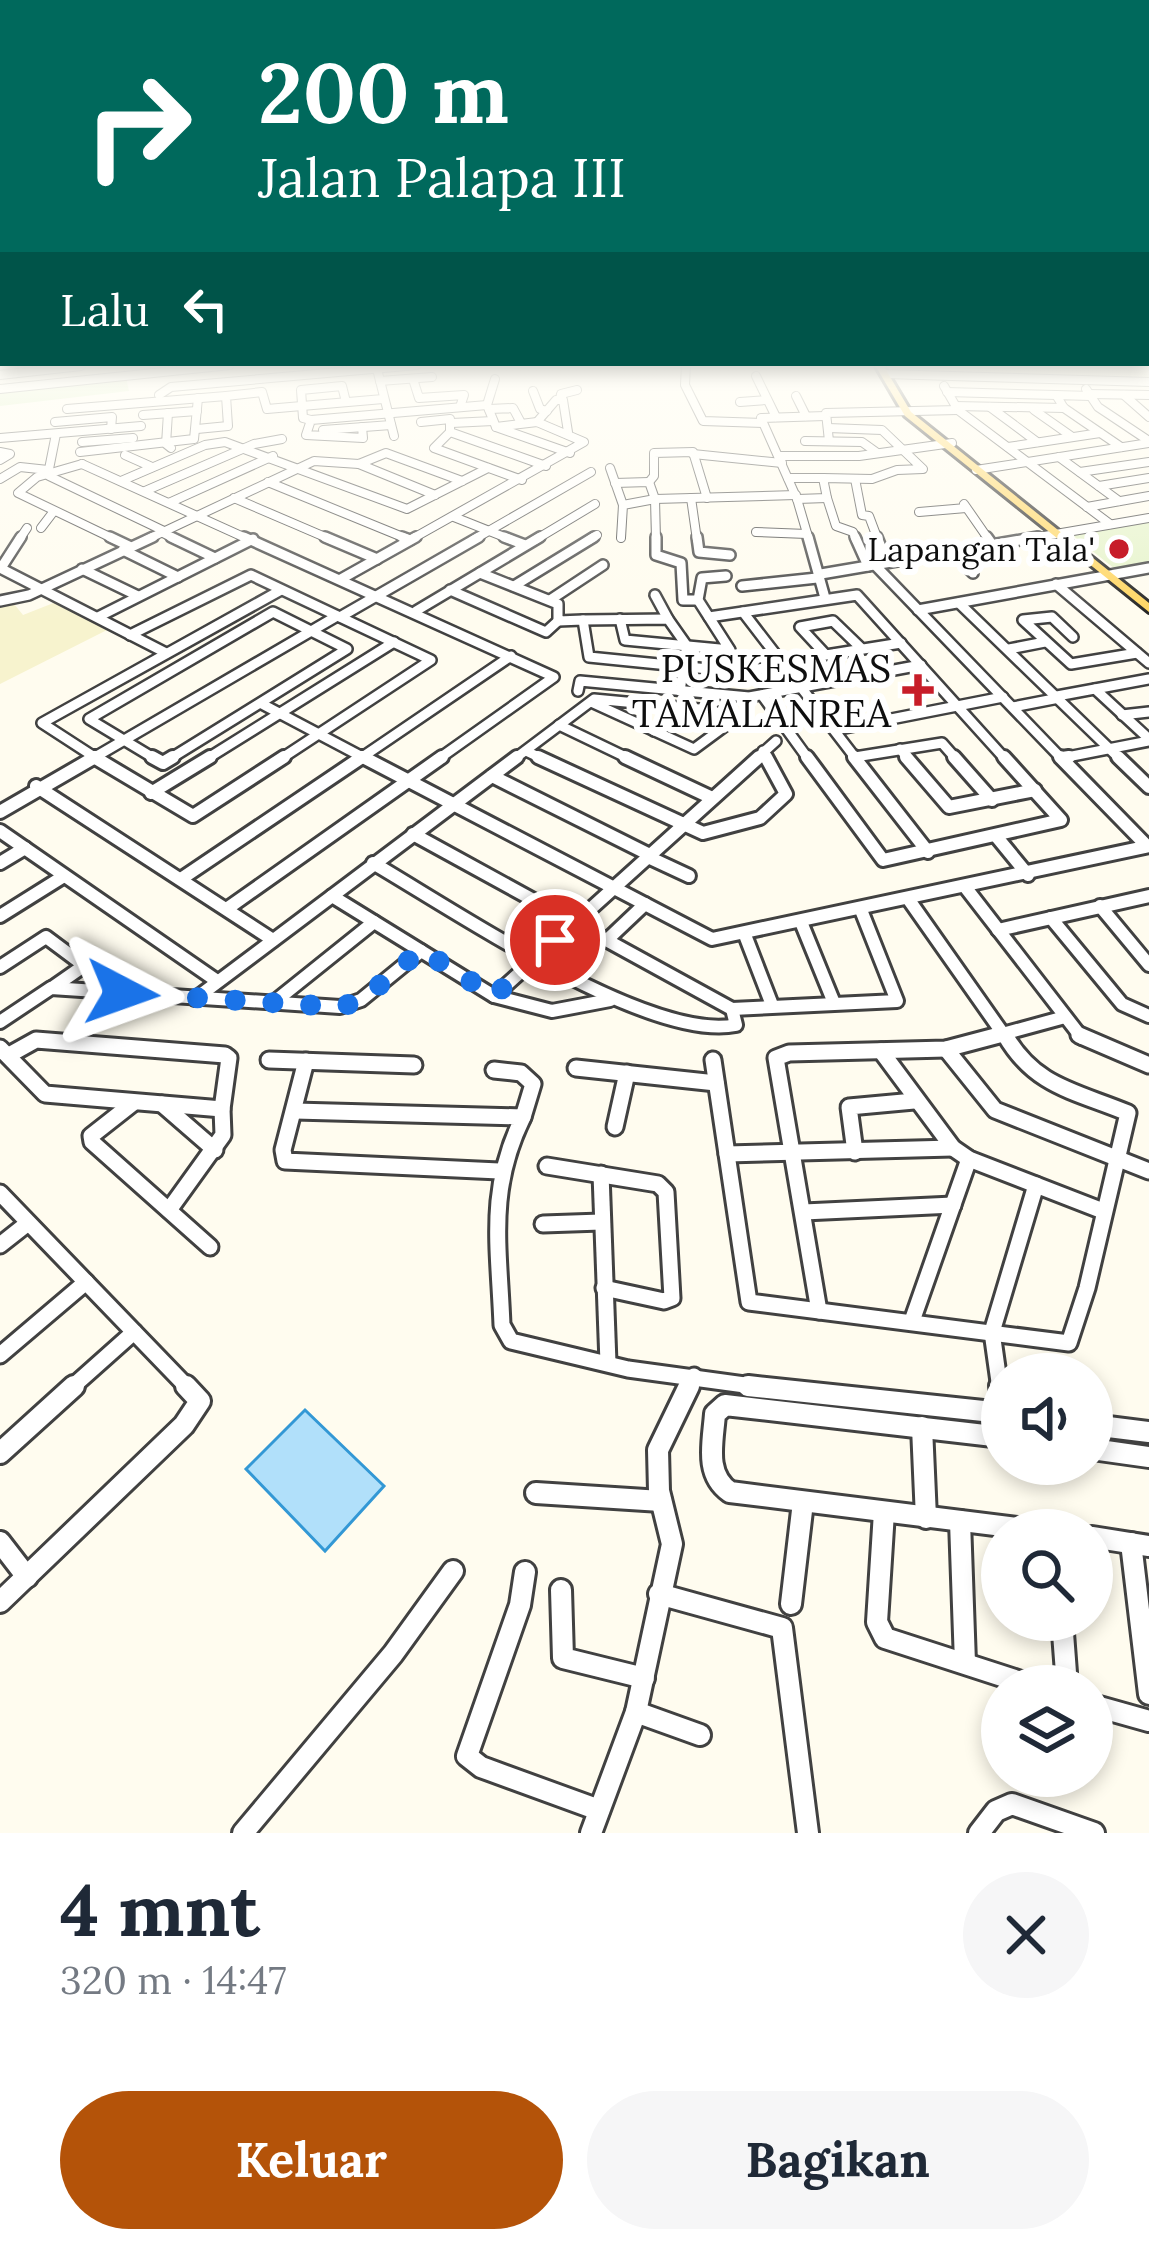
<!DOCTYPE html>
<html lang="id">
<meta charset="utf-8">
<style>
body{margin:0;font-family:Lora,serif;background:#f6f6f7;color:#1f2937;height:100vh;display:flex;flex-direction:column;font-size:45px;white-space:nowrap}
*{box-sizing:border-box;margin:0}
p{font-size:39px;color:#747a83}
.icon{flex:none;width:66px;height:66px;fill:none;stroke:currentColor;stroke-width:2;stroke-linecap:round;stroke-linejoin:round}
.map{position:relative;height:1833px;overflow:hidden}
.drawer{display:flex;flex-direction:column;background:#fff;flex:1}
.drawer>*{flex:none}
.hud{position:absolute;left:0px;top:0px;width:1149px;height:366px;box-shadow:0 6px 18px #0003;background:#00695c;color:#fff;overflow:hidden}
.tools{position:absolute;left:981px;top:1353px;display:grid;gap:24px}
.tools a{display:grid;place-items:center;width:132px;height:132px;border-radius:50%;background:#fff;box-shadow:0 6px 18px #0003;font-size:60px}
.pin{position:absolute;display:grid;place-items:center;width:102px;height:102px;color:#fff;margin:-51px;border:6px solid #fff;border-radius:50%;box-shadow:0 3px 12px #0007}
.me{position:absolute;width:132px;margin:-66px;rotate:94deg;stroke-linejoin:round;filter:drop-shadow(0 0 9px #0008)}
.turn{display:flex;align-items:center;gap:42px;height:252px;padding:0 60px;font-size:54px}
.turn .icon{width:156px;height:156px;stroke-width:2.5}
.turn b{display:block;font-size:84px;line-height:102px}
.then{display:flex;align-items:center;height:114px;padding:0 60px;background:#0003;gap:24px;font-size:45px}
.round{display:grid;place-items:center;flex:none;width:126px;height:126px;border-radius:63px;background:#f6f6f7}
.overview{display:flex;align-items:center;justify-content:space-between;height:204px;padding:0 60px}
h1{font-size:72px;font-weight:700;line-height:90px}
.action{display:flex;gap:24px;margin-top:auto;padding:24px 60px}
.action a{flex:1;height:138px;border-radius:72px;background:#b45309;color:#fff;font-size:48px;font-weight:700;line-height:138px;text-align:center}
.action a+a{background:#f6f6f7;color:#1f2937}
.map>svg:first-child{display:block}
.farmland{fill:#f7f3ce}
.green{fill:#d3ecb6}
.pitch{fill:#e5f3c9}
.water{fill:#b1e0fa;stroke:#3398d5;stroke-width:3}
.lines{fill:none;stroke-linecap:round;stroke-linejoin:round}
.minor-far4-casing{stroke:#414141;stroke-width:10}
.minor-far3-casing{stroke:#414141;stroke-width:14}
.minor-far2-casing{stroke:#414141;stroke-width:18}
.minor-far1-casing{stroke:#414141;stroke-width:21}
.minor-casing{stroke:#414141;stroke-width:26}
.major-casing{stroke:#1f1f1f;stroke-width:6}
.minor-far4{stroke:#fff;stroke-width:8}
.minor-far3{stroke:#fff;stroke-width:9}
.minor-far2{stroke:#fff;stroke-width:12}
.minor-far1{stroke:#fff;stroke-width:15}
.minor{stroke:#fff;stroke-width:20}
.major{fill:#ffd55f;fill-rule:evenodd}
.route{stroke:#1a73e8;stroke-width:21;stroke-dasharray:0 37.8}
.poi-dot{fill:#c71d29;stroke:#fff;stroke-width:4.5}
.labels{text-anchor:middle;stroke-width:12;stroke-linejoin:round;paint-order:stroke}
.far-poi-label{font-size:33px;fill:#0e0e0e;stroke:#fff;text-anchor:end}
.poi-label{font-size:39px;fill:#0e0e0e;stroke:#fff;text-anchor:end}
</style>
<div class="map">
<svg width="1149" height="1833" viewBox="0 0 1149 1833">
<rect width="100%" height="100%" fill="#fffcef"/>
<!-- farmland -->
<g class="farmland">
<polygon points="976,365 1149,365 1149,377 980,374"/>
<polygon points="5,593 23,615 56,602 107,630 0,684 0,596"/>
</g>
<!-- green -->
<polygon class="green" points="126,377 129,391 0,406 0,392"/>
<!-- pitch -->
<polygon class="pitch" points="1149,522 1149,563 1115,569 1071,534"/>
<!-- water -->
<polygon class="water" points="305,1410 384,1486 325,1551 246,1469"/>
<g class="lines">
<!-- minor-far4 casing -->
<g class="minor-far4-casing">
<g id="minor-far4">
<polyline points="2,365 7,365"/>
<polyline points="376,365 394,436"/>
<polyline points="686,365 685,385 703,421 763,423"/>
<polyline points="886,374 1149,382"/>
<polyline points="0,375 81,366"/>
<polyline points="756,376 776,417"/>
<polyline points="413,379 419,398 464,395 460,407"/>
<polyline points="495,379 487,405 496,427 570,453"/>
<polyline points="380,381 432,377"/>
<polyline points="944,386 958,410 1110,524"/>
<polyline points="0,389 230,365"/>
<polyline points="1086,389 1098,407 1149,441"/>
<polyline points="533,391 540,409 547,411"/>
<polyline points="947,392 1056,395"/>
<polyline points="1090,394 1149,395"/>
<polyline points="159,395 171,387 417,365"/>
<polyline points="1124,395 1149,417"/>
<polyline points="796,396 806,416"/>
<polyline points="1090,396 1056,395 1064,408 1121,447"/>
<polyline points="560,399 561,394 577,390"/>
<polyline points="740,402 766,400"/>
<polyline points="955,406 1064,408"/>
<polyline points="990,407 1037,442"/>
<polyline points="67,409 226,396"/>
<polyline points="489,409 513,408 520,421"/>
<polyline points="1034,410 1071,436"/>
<polyline points="168,413 166,444 171,448"/>
<polyline points="143,415 197,411"/>
<polyline points="311,420 303,418 301,390 342,386 346,402"/>
<polyline points="55,422 112,417 111,429"/>
<polyline points="421,422 450,419 450,432"/>
<polyline points="537,422 556,400 563,400 568,432"/>
<polyline points="452,423 493,421"/>
<polyline points="362,427 363,438 306,435 311,420 487,405"/>
<polyline points="197,429 228,426 226,396 262,392 267,409 383,399"/>
<polyline points="323,430 391,425"/>
<polyline points="450,432 434,448 522,480"/>
<polyline points="450,432 546,466"/>
<polyline points="0,438 141,426"/>
<polyline points="805,441 862,442 876,452"/>
<polyline points="829,441 826,413 958,410"/>
<polyline points="82,442 133,438"/>
<polyline points="1008,447 1100,433"/>
<polyline points="0,452 10,454 0,460"/>
<polyline points="80,452 194,439 198,398"/>
<polyline points="693,454 782,463"/>
<polyline points="125,455 152,467"/>
<polyline points="780,456 859,456 952,443"/>
<polyline points="1059,457 1119,501"/>
<polyline points="82,464 250,540"/>
<polyline points="82,464 37,477 18,493 116,540"/>
<polyline points="359,464 435,495"/>
<polyline points="610,468 623,505"/>
<polyline points="976,470 1149,443"/>
<polyline points="1080,472 1149,462"/>
<polyline points="48,474 56,434"/>
<polyline points="49,476 164,531"/>
<polyline points="788,478 823,478"/>
<polyline points="0,479 20,467 48,470"/>
<polyline points="855,479 862,515 869,516 878,540"/>
<polyline points="121,481 205,445 225,442 407,509 488,468"/>
<polyline points="268,482 410,540"/>
<polyline points="649,482 654,476 654,453 693,452 707,498"/>
<polyline points="615,483 649,482 655,499 656,540"/>
<polyline points="1099,486 1149,478"/>
<polyline points="145,491 254,444 282,439"/>
<polyline points="234,498 332,540"/>
<polyline points="691,498 697,540"/>
<polyline points="827,498 836,526 853,532 856,540"/>
<polyline points="797,499 827,498 823,478 872,479 897,470 923,469 882,430 828,428"/>
<polyline points="171,502 273,456"/>
<polyline points="964,504 989,540"/>
<polyline points="1087,507 1149,496"/>
<polyline points="919,512 966,508"/>
<polyline points="454,517 512,540"/>
<polyline points="41,528 54,511"/>
<polyline points="161,532 177,540"/>
<polyline points="756,532 807,534"/>
<polyline points="621,538 623,505 655,499 796,495"/>
<polyline points="19,540 27,528"/>
<polyline points="146,540 314,461 359,464 386,453 462,481"/>
<polyline points="410,540 584,442 537,422 496,427"/>
<polyline points="473,540 591,472"/>
<polyline points="535,540 595,504"/>
<polyline points="589,540 597,535"/>
<polyline points="809,540 797,499 761,418 825,416"/>
<polyline points="1021,540 1149,518"/>
</g>
</g>
<!-- minor-far3 casing -->
<g class="minor-far3-casing">
<g id="minor-far3">
<polyline points="110,537 129,546"/>
<polyline points="171,537 215,558"/>
<polyline points="244,537 554,677 437,760"/>
<polyline points="325,537 377,559"/>
<polyline points="402,537 410,540"/>
<polyline points="504,537 525,545"/>
<polyline points="656,537 656,555 681,563 683,600 698,600"/>
<polyline points="697,537 699,552 730,555"/>
<polyline points="808,537 825,598"/>
<polyline points="855,537 868,566"/>
<polyline points="877,537 887,562"/>
<polyline points="987,537 992,544"/>
<polyline points="123,550 178,577"/>
<polyline points="952,552 973,573"/>
<polyline points="874,564 1063,760"/>
<polyline points="0,568 166,653"/>
<polyline points="1,568 21,537"/>
<polyline points="82,569 138,596"/>
<polyline points="480,573 558,604 558,621 583,620 589,657 738,672 784,665"/>
<polyline points="821,574 1038,537"/>
<polyline points="341,579 416,537"/>
<polyline points="1056,584 1149,663"/>
<polyline points="514,586 594,537"/>
<polyline points="742,586 817,578"/>
<polyline points="450,590 546,632 558,621"/>
<polyline points="655,595 668,619"/>
<polyline points="550,600 603,565"/>
<polyline points="0,601 29,595 153,537"/>
<polyline points="959,603 1121,760"/>
<polyline points="918,610 1149,568"/>
<polyline points="416,611 540,537"/>
<polyline points="743,612 857,760"/>
<polyline points="98,617 253,539"/>
<polyline points="340,617 479,537"/>
<polyline points="709,617 857,595 1006,760"/>
<polyline points="620,619 625,640 730,650 698,600 702,578 726,576"/>
<polyline points="583,620 668,619 687,646 680,691"/>
<polyline points="130,635 251,575 431,660 279,760"/>
<polyline points="1073,637 1052,617 1023,620 1071,664 1137,653"/>
<polyline points="862,649 833,621 800,627 826,655 901,643"/>
<polyline points="1009,649 1045,642"/>
<polyline points="1095,689 1149,739"/>
<polyline points="578,691 580,681 749,697 921,665"/>
<polyline points="762,695 809,760"/>
<polyline points="1057,696 1149,679"/>
<polyline points="262,704 368,760"/>
<polyline points="1013,707 1059,698"/>
<polyline points="1122,715 1149,712"/>
<polyline points="559,725 632,760"/>
<polyline points="835,730 1003,697"/>
<polyline points="654,731 682,708"/>
<polyline points="900,749 909,760"/>
<polyline points="526,751 545,760"/>
<polyline points="763,751 768,760"/>
<polyline points="855,757 942,743 957,760"/>
<polyline points="1062,758 1149,741"/>
<polyline points="90,760 337,616"/>
<polyline points="99,760 42,723 281,590"/>
<polyline points="157,760 89,719 273,612 347,649 168,760"/>
<polyline points="205,760 394,642"/>
<polyline points="358,760 511,656"/>
<polyline points="513,760 594,699 710,710 736,718 694,749 591,702"/>
<polyline points="755,760 776,741"/>
</g>
</g>
<!-- minor-far2 casing -->
<g class="minor-far2-casing">
<g id="minor-far2">
<polyline points="94,757 193,816 284,757"/>
<polyline points="152,757 163,763 173,757"/>
<polyline points="363,757 712,939 1149,846"/>
<polyline points="538,757 703,833 760,818 786,794 766,757"/>
<polyline points="625,757 710,797"/>
<polyline points="807,757 883,860 1061,820 1004,757"/>
<polyline points="854,757 928,852"/>
<polyline points="906,757 949,807 1035,790"/>
<polyline points="954,757 992,800"/>
<polyline points="1060,757 1145,844"/>
<polyline points="1118,757 1149,787"/>
<polyline points="1062,758 1069,757"/>
<polyline points="492,776 648,854"/>
<polyline points="36,786 273,940"/>
<polyline points="151,793 210,757"/>
<polyline points="0,812 95,757"/>
<polyline points="0,831 217,981"/>
<polyline points="996,836 1028,875"/>
<polyline points="646,856 689,876"/>
<polyline points="0,863 25,848"/>
<path d="M373,863c79,46 277,180 363,162l-4,-16 -319,-175"/>
<polyline points="181,879 362,757"/>
<polyline points="966,888 1082,1038"/>
<polyline points="332,896 494,996"/>
<polyline points="909,900 1006,1038"/>
<polyline points="1100,906 1149,965"/>
<polyline points="228,908 442,757"/>
<polyline points="0,916 64,876"/>
<polyline points="1051,918 1122,1004 1149,1016"/>
<polyline points="801,922 834,1003"/>
<polyline points="998,930 1149,896"/>
<polyline points="745,935 772,1005"/>
<polyline points="607,940 645,904"/>
<polyline points="0,967 46,937 121,993"/>
<polyline points="52,988 85,965"/>
<polyline points="195,999 517,757"/>
<polyline points="610,1000 552,1011 494,996 759,757"/>
<polyline points="273,1003 374,922"/>
<polyline points="732,1009 897,1001 861,910"/>
<polyline points="0,1022 51,988 340,1007 361,1000 421,951"/>
<polyline points="988,1038 1065,1017"/>
</g>
</g>
<!-- minor-far1 casing -->
<g class="minor-far1-casing">
<g id="minor-far1">
<polyline points="1079,1035 1149,1065"/>
<polyline points="0,1048 45,1094 222,1109 223,1135 169,1210"/>
<polyline points="946,1049 995,1110 1149,1171"/>
<polyline points="881,1051 953,1148 969,1159 1103,1211"/>
<polyline points="9,1055 36,1040 225,1055 229,1058 222,1109"/>
<polyline points="269,1060 414,1065"/>
<path d="M713,1060l36,242 320,41 18,-55 41,-175c-53,-22 -93,-26 -123,-78"/>
<polyline points="306,1061 283,1150 285,1161 499,1171"/>
<polyline points="576,1068 716,1083"/>
<polyline points="494,1070 521,1073 533,1084 523,1117"/>
<polyline points="133,1103 91,1136 92,1142 210,1247"/>
<polyline points="162,1104 215,1150"/>
<path d="M295,1111l228,6c-36,73 -24,129 -21,208l9,16 117,28 146,20"/>
<polyline points="615,1127 627,1073"/>
<polyline points="855,1152 849,1107 914,1101"/>
<polyline points="727,1154 953,1148"/>
<polyline points="547,1166 658,1184 666,1192 672,1298 664,1301 604,1288"/>
<polyline points="601,1174 608,1363"/>
<polyline points="0,1193 189,1389"/>
<polyline points="804,1212 953,1205"/>
<polyline points="543,1224 601,1222"/>
<polyline points="0,1245 28,1223"/>
<polyline points="819,1311 776,1058 789,1053 946,1049 999,1035"/>
<polyline points="912,1321 969,1159"/>
<polyline points="0,1355 86,1282"/>
<polyline points="70,1389 134,1332"/>
<polyline points="687,1389 694,1376"/>
<polyline points="1000,1389 992,1332 1036,1185"/>
</g>
</g>
<!-- minor casing -->
<g class="minor-casing">
<g id="minor">
<polyline points="748,1386 1002,1413"/>
<polyline points="1000,1386 1002,1400"/>
<polyline points="1092,1425 1149,1432"/>
<polyline points="922,1427 926,1518"/>
<path d="M1002,1437l-277,-32 -10,9c-2,28 -11,60 15,78l304,38"/>
<polyline points="1092,1449 1149,1457"/>
<polyline points="0,1453 74,1386"/>
<polyline points="536,1493 661,1501"/>
<polyline points="884,1512 877,1622 885,1638 1033,1686"/>
<polyline points="960,1521 965,1663"/>
<polyline points="1092,1537 1149,1546"/>
<polyline points="0,1542 27,1577"/>
<polyline points="1131,1543 1149,1694"/>
<polyline points="525,1572 520,1605 467,1756 481,1767 599,1810"/>
<polyline points="561,1590 563,1658 644,1678"/>
<polyline points="659,1594 782,1628 808,1833"/>
<polyline points="0,1602 184,1425 200,1401 186,1386"/>
<polyline points="791,1604 803,1502"/>
<polyline points="1062,1620 1067,1686"/>
<polyline points="1092,1705 1149,1721"/>
<polyline points="636,1712 700,1735"/>
<polyline points="243,1833 393,1654 453,1571"/>
<polyline points="591,1833 636,1712 672,1544 659,1491 658,1450 689,1386"/>
<polyline points="979,1833 996,1811 1012,1804 1094,1833"/>
</g>
</g>
<!-- major casing -->
<g class="major-casing">
<polygon id="major" points="875,365 883,365 911,412 1149,603 1149,612 905,416"/>
</g>
<!-- minor-far4 -->
<use href="#minor-far4" class="minor-far4"/>
<!-- minor-far3 -->
<use href="#minor-far3" class="minor-far3"/>
<!-- minor-far2 -->
<use href="#minor-far2" class="minor-far2"/>
<!-- minor-far1 -->
<use href="#minor-far1" class="minor-far1"/>
<!-- minor -->
<use href="#minor" class="minor"/>
<!-- major -->
<use href="#major" class="major"/>
</g>
<!-- sky -->
<linearGradient id="sky" x2="0" y2="1"><stop stop-color="#92c6ef"/><stop offset="0.59" stop-color="#fffef8"/><stop offset="1" stop-color="#fffef8" stop-opacity="0"/></linearGradient>
<rect width="1149" height="621" fill="url(#sky)"/>
<g class="lines">
<!-- route -->
<polyline class="route" points="122,993 340,1007 362,1000 421,950 494,996 555,940"/>
</g>
<!-- markers -->
<g class="poi-dot">
<circle cx="1119" cy="549" r="12"/>
<path d="M912 672h12v12h12v12h-12v12h-12v-12h-12v-12h12z"/>
</g>
<g class="labels">
<!-- far-poi labels -->
<g class="far-poi-label">
<text x="1095" y="561">Lapangan Tala'</text>
</g>
<!-- poi labels -->
<g class="poi-label">
<text x="891" y="682">PUSKESMAS<tspan x="891" dy="45">TAMALANREA</tspan></text>
</g>
</g>
</svg>
<div class="tools">
<a><svg class="icon" aria-label="sound" viewBox="0 0 24 24"><path d="M4 9h4l5-4v14l-5-4H4zM17 9q2 3 0 6"/></svg></a>
<a><svg class="icon" aria-label="search" viewBox="0 0 24 24"><circle cx="10" cy="10" r="6"/><path d="M15 15l6 6"/></svg></a>
<a><svg class="icon" aria-label="layers" viewBox="0 0 24 24"><path d="M12 4l9 5-9 5-9-5zM3 14l9 5 9-5"/></svg></a>
</div>
<div class="pin" style="left:555px;top:940px;background:#d93025"><svg class="icon" aria-label="arrive" viewBox="0 0 24 24"><path d="M6 21V4h12l-3 4 3 4H6"/></svg></div>
<svg class="me" style="left:122px;top:993px" viewBox="-20 -20 40 40"><path d="M0-17L14 15 0 8-14 15z" fill="#1a73e8" stroke="#fff" stroke-width="4"/></svg>
<div class="hud">
<div class="turn"><svg class="icon" aria-label="right" viewBox="0 0 24 24"><path d="M7 20v-9h11M14 6l5 5-5 5"/></svg><div><b>200 m</b>Jalan Palapa III</div></div>
<div class="then">Lalu<svg class="icon" aria-label="left" viewBox="0 0 24 24"><path d="M17 20v-9H6M10 6l-5 5 5 5"/></svg></div>
</div>
</div>
<section class="drawer">
<div class="overview"><div><h1>4 mnt</h1><p>320 m · 14:47</p></div><a class="round"><svg class="icon" aria-label="close" viewBox="0 0 24 24"><path d="M6 6l12 12M18 6L6 18"/></svg></a></div>
<div class="action"><a>Keluar</a><a>Bagikan</a></div>
</section>
